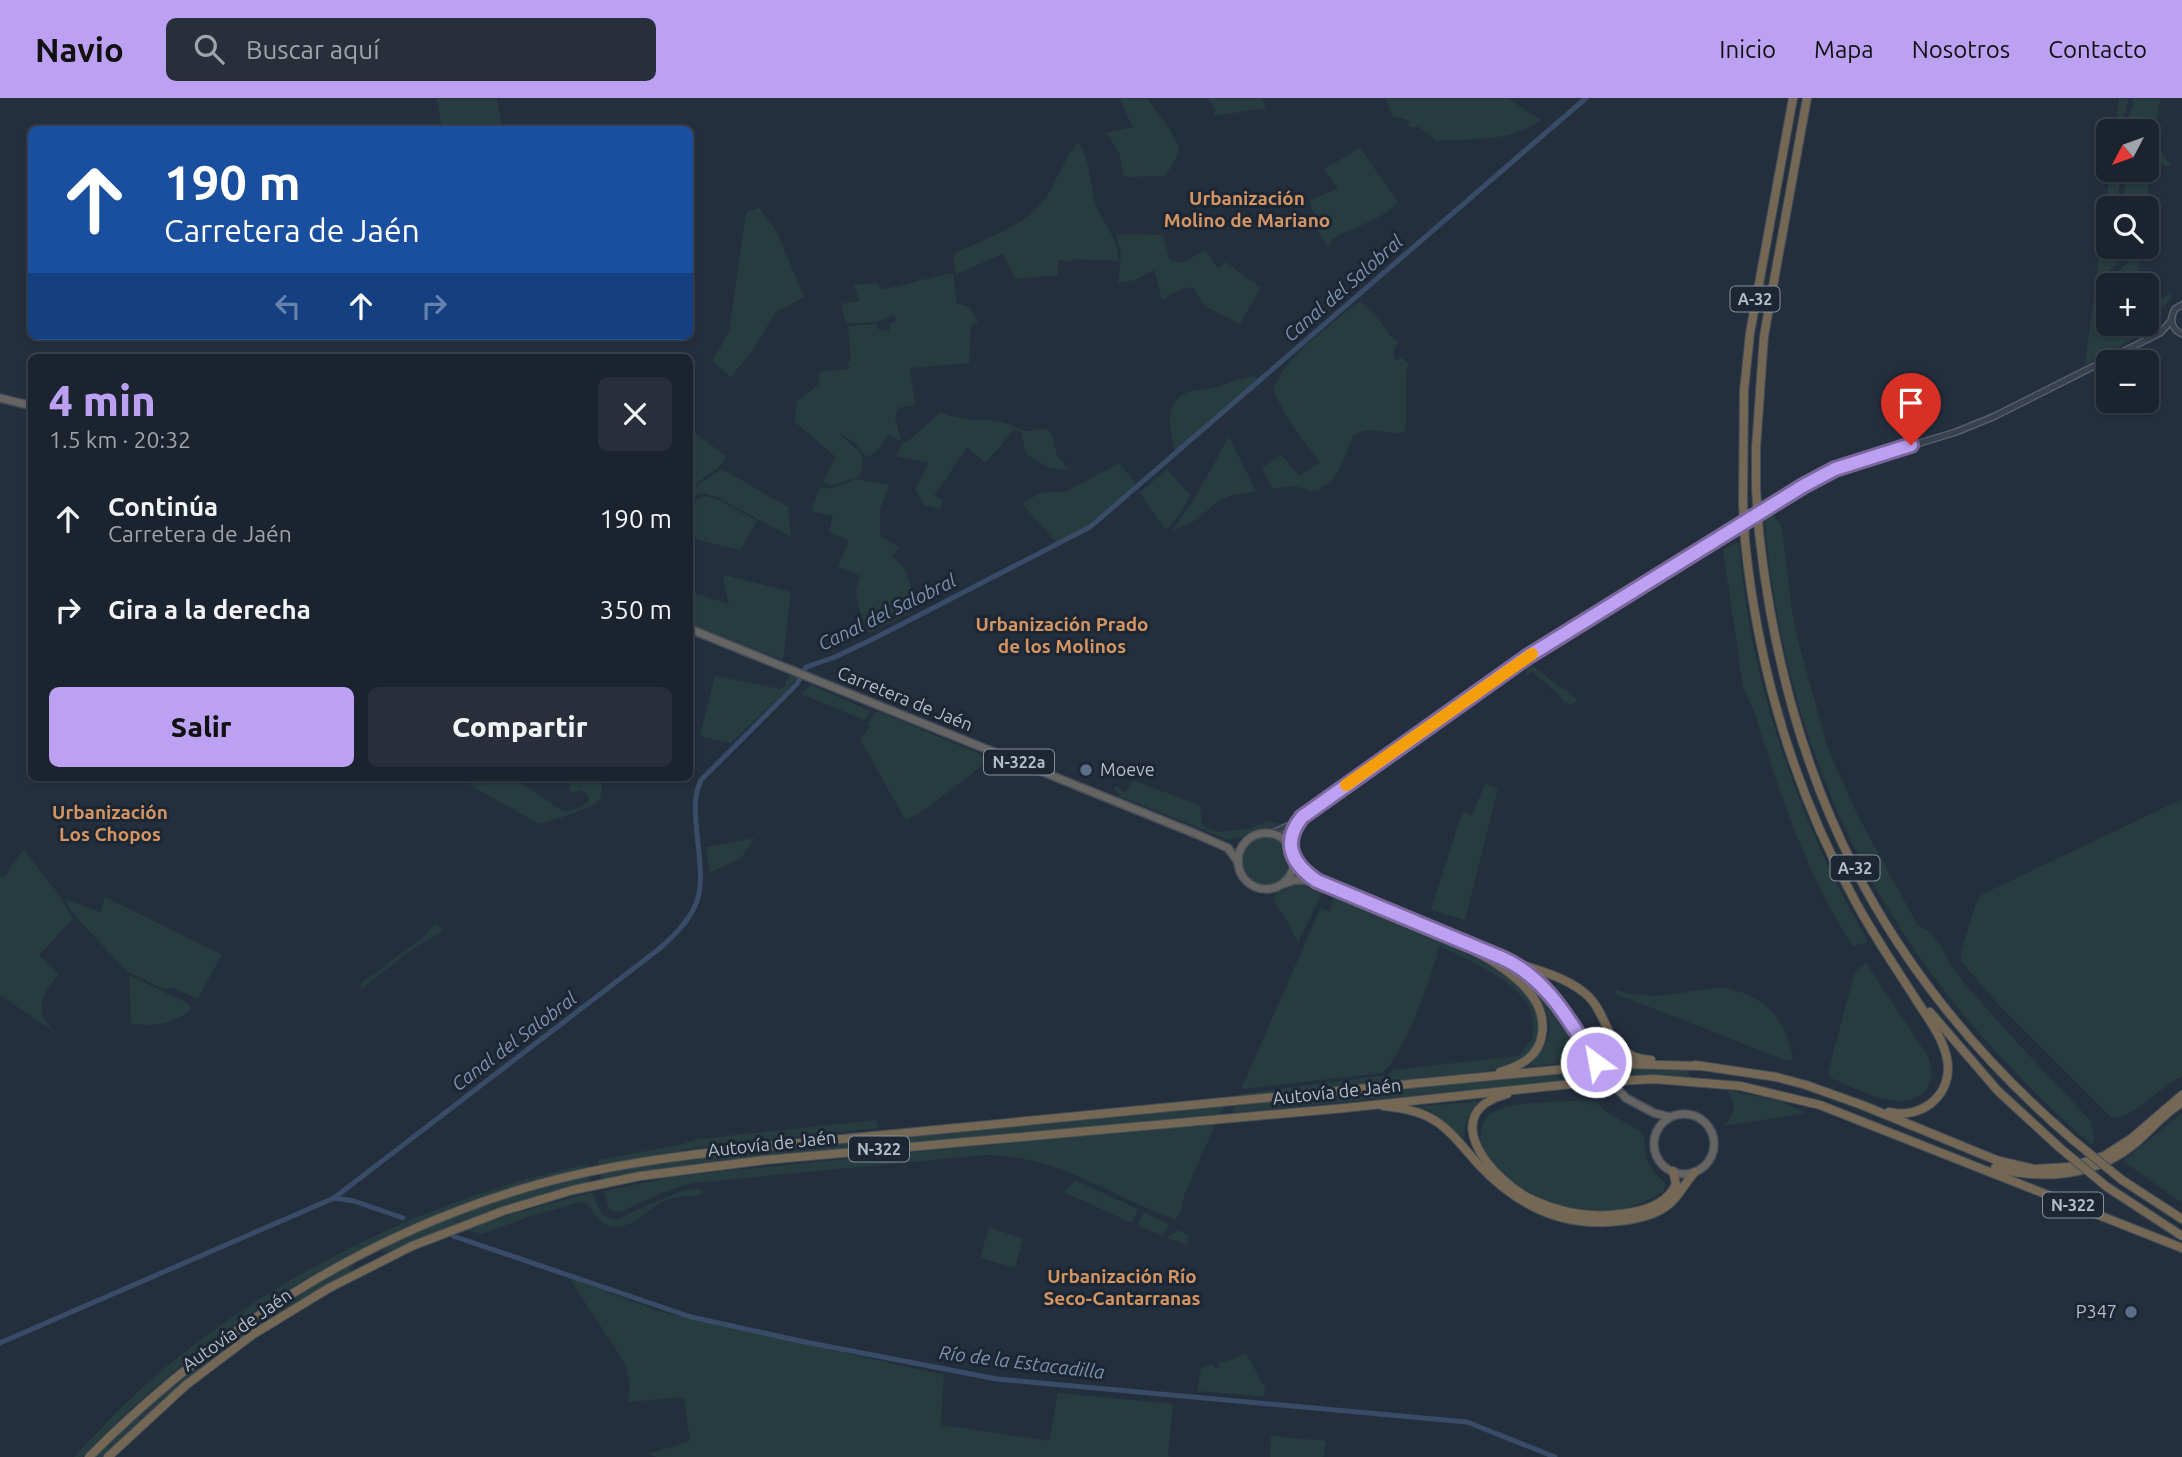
<!DOCTYPE html>
<html lang="es">
<meta charset="utf-8">
<style>
body{margin:0;font-family:Ubuntu,sans-serif;background:#282f3a;color:#f1f3f6;height:100vh;display:flex;flex-direction:column;font-size:26px;white-space:nowrap}
*{box-sizing:border-box;margin:0}
p{font-size:23px;color:#a0a4aa}
.icon{flex:none;width:38px;height:38px;fill:none;stroke:currentColor;stroke-width:2;stroke-linecap:round;stroke-linejoin:round}
.map{position:relative;flex:1;overflow:hidden}
.panel{position:absolute;left:28px;top:256px;width:665px;height:427px;display:flex;flex-direction:column;background:#1b232e;border-radius:10px;box-shadow:0 2px 5px #0004,0 0 0 2px #39404a}
.panel>*{flex:none}
.hud{position:absolute;left:28px;top:28px;width:665px;height:214px;border-radius:10px;box-shadow:0 2px 5px #0004,0 0 0 2px #39404a;background:#1a4fa0;color:#fff;overflow:hidden}
.needle{width:46px;rotate:229deg}
.controls{position:absolute;left:2096px;top:21px;display:grid;gap:14px}
.controls a{display:grid;place-items:center;width:63px;height:63px;border-radius:10px;background:#1b232e;box-shadow:0 2px 5px #0004,0 0 0 2px #39404a;font-size:35px}
.pin{position:absolute;display:grid;place-items:center;width:60px;height:60px;color:#fff;margin:-72px -30px;border-radius:50% 50% 50% 0;rotate:-45deg;box-shadow:0 0 7px #0007}
.pin .icon{rotate:45deg}
.me{position:absolute;width:77px;margin:-38px;rotate:328deg;stroke-linejoin:round;filter:drop-shadow(0 0 5px #0008)}
.turn{display:flex;align-items:center;gap:24px;height:147px;padding:0 21px;font-size:32px}
.turn .icon{width:91px;height:91px;stroke-width:2.5}
.turn b{display:block;font-size:49px;line-height:60px}
.lanes{display:flex;align-items:center;height:66px;padding:0 21px;background:#0003;justify-content:center;gap:35px;direction:ltr}
.lanes .off{opacity:.35}
.round{display:grid;place-items:center;flex:none;width:74px;height:74px;border-radius:10px;background:#282f3a}
.head{display:flex;align-items:center;justify-content:space-between;height:119px;padding:0 21px}
h1{font-size:42px;font-weight:800;line-height:52px;color:#bca0f2}
.action{display:flex;gap:14px;margin-top:auto;padding:14px 21px}
.action a{flex:1;height:80px;border-radius:10px;background:#bca0f2;color:#111;font-size:28px;font-weight:800;line-height:80px;text-align:center}
.action a+a{background:#282f3a;color:#f1f3f6}
ul{padding:0;list-style:none}
li{display:flex;align-items:center;gap:21px;height:91px;padding:0 21px}
li div{flex:1}
li b{display:block;font-size:26px}
li em{font-style:normal}
header{display:flex;align-items:center;gap:42px;box-sizing:border-box;height:98px;padding:0 35px;background:#bca0f2;color:#111}
header strong{font-size:33px}
nav{display:flex;gap:38px;margin-inline-start:auto;font-size:24px}
.search{width:490px;height:63px;background:#282f3a;display:flex;align-items:center;gap:18px;box-sizing:border-box;padding:0 24px;border-radius:10px;color:#a0a4aa;font-size:26px}
.map>svg:first-child{display:block}
.green{fill:#263c3f}
.lines{fill:none;stroke-linecap:round;stroke-linejoin:round}
.canal{stroke:#394c67;stroke-width:5}
.tertiary-casing{stroke:#565f6c;stroke-width:8}
.trunk-casing{stroke:#434c59;stroke-width:10}
.motorway-casing{stroke:#434c59;stroke-width:10}
.tertiary{stroke:#38414e;stroke-width:5}
.trunk{stroke:#656462;stroke-width:7}
.motorway{stroke:#746855;stroke-width:8}
.trunk-bridge-casing{stroke:#434c59;stroke-width:10;stroke-linecap:butt}
.motorway-bridge-casing{stroke:#434c59;stroke-width:10;stroke-linecap:butt}
.trunk-bridge{stroke:#656462;stroke-width:7}
.motorway-bridge{stroke:#746855;stroke-width:8}
.route-casing{stroke:#7a689d;stroke-width:18}
.route{stroke:#bca0f2;stroke-width:12}
.slow{stroke:#f59e0b;stroke-width:12}
.service-dot{fill:#5c6f8a;stroke:#1d2633;stroke-width:2.5}
.labels{text-anchor:middle;stroke-width:6;stroke-linejoin:round;paint-order:stroke}
.shield{fill:#1d2633;stroke:#878f9c;stroke-width:2}
.shield-label{font-size:16px;font-weight:bold;fill:#b4bcc9}
.street-label{font-size:18px;fill:#b4bcc9;stroke:#1d2633}
.poi-label{font-size:18px;fill:#b4bcc9;stroke:#1d2633;text-anchor:start}
.neighbourhood-label{font-size:19px;font-weight:bold;fill:#d59563;stroke:#1d2633}
.water-label{font-size:19px;font-style:italic;fill:#7c92b1;stroke:#1d2633}
</style>
<header>
<strong>Navio</strong>
<div class="search"><svg class="icon" aria-label="search" viewBox="0 0 24 24"><circle cx="10" cy="10" r="6"/><path d="M15 15l6 6"/></svg>Buscar aquí</div>
<nav><a>Inicio</a><a>Mapa</a><a>Nosotros</a><a>Contacto</a></nav>
</header>
<div class="map">
<svg width="2182" height="1359" viewBox="0 0 2182 1359">
<rect width="100%" height="100%" fill="#242f3e"/>
<!-- green -->
<g class="green">
<polygon points="437,0 497,0 502,31 442,31"/>
<path d="M1119,0h28c7,11 33,41 32,53 -2,9 -10,18 -14,25l-41,1 -5,-25 -13,-19 27,-6z"/>
<polygon points="1206,0 1261,0 1266,10 1214,18 1215,10"/>
<path d="M1386,0h121l34,22c-32,23 -67,18 -105,21l-17,-14h-9l-3,-7 -15,-4z"/>
<polygon points="2119,0 2128,0 2126,14 2115,33"/>
<path d="M2133,0h27c-3,25 -11,47 11,66l-4,2 -20,-6v-29h-26l11,-23z"/>
<path d="M1078,44c13,20 11,41 18,63 7,20 24,34 22,56l-44,-2 -2,3 -14,-2v15l-43,4 -12,-25 -47,20 -3,-17 4,-5c32,-15 71,-26 91,-58 10,-17 17,-36 30,-52z"/>
<path d="M1360,50l38,54c-18,20 -45,24 -67,38l-2,8 -11,-16 -8,-31 28,-13 -14,-19z"/>
<path d="M2110,72l16,2 -8,17 3,19h-12v39h18c-4,18 -25,23 -28,40 -2,18 10,19 10,37l33,2 16,-5 -4,7 -69,37z"/>
<path d="M2138,72l12,3 -4,35h-19c-4,-15 -4,-29 11,-38z"/>
<polygon points="759,110 777,134 804,199 775,215 754,250 731,279 712,263 729,234 746,114"/>
<polygon points="1116,136 1163,137 1170,162 1181,165 1206,152 1218,170 1226,164 1261,190 1240,226 1205,208 1192,189 1179,192 1162,202 1154,172 1135,182 1118,185 1121,156"/>
<polygon points="2132,149 2141,149 2136,187 2109,187 2109,206 2104,197 2106,183 2127,166"/>
<path d="M951,175l3,3 2,27 13,4 9,15 -7,4 -2,37 -59,5 5,37 -17,3 -3,9 6,24 -13,-6 -9,14 -13,9 -8,-13 -20,-13c13,16 32,16 22,44l-30,10 -7,-5 13,-24 -41,-35 2,-21 21,-16 2,-13 29,-3 -1,-7 3,-1 -3,-35 28,-2 2,5 11,2 1,-8 7,-2 -3,-6 -19,7 -29,2 -5,-20 18,-3 -5,-16 24,-2 3,7z"/>
<polygon points="2170,196 2172,199 2160,213 2147,220 2147,208"/>
<path d="M1361,204l18,18 11,16 8,5 -5,12 2,8 7,-3 6,5 -2,12v53l-2,4 -4,1c-15,0 -34,-7 -47,3l-9,24 -13,22 -13,8 -7,1 -17,-5 -22,3 -10,-21 19,-13 19,21 20,-14c-18,-24 -36,-45 -47,-73 15,-36 55,-61 84,-86z"/>
<path d="M1253,278l5,2 -83,73c-5,-20 -13,-48 13,-59 6,-2 15,-2 22,-3 15,-4 28,-11 43,-13z"/>
<path d="M941,314c20,11 44,5 67,12 7,2 13,8 21,7 6,0 11,-3 17,-2l6,6 5,20 15,19 -4,-4 -21,-3 -19,-12 -2,-2 -5,-21 -7,-2 -25,29 -5,3 -17,-15 -33,49 9,4 -3,9 -16,-4 -9,-17 14,-25 -33,-7 7,-15 4,1z"/>
<polygon points="693,334 726,358 719,369 690,390 690,340"/>
<polygon points="1229,339 1256,393 1233,397 1220,402 1194,423 1172,433 1193,403"/>
<polygon points="1119,365 1136,386 1087,428 1057,445 1022,406 1040,395 1067,393"/>
<path d="M722,371l66,38 3,30 -74,-40c-10,-3 -18,-6 -27,0v-7z"/>
<polygon points="1167,371 1190,397 1182,413 1166,432 1140,395"/>
<path d="M855,381l34,6 -9,24v27l19,11 -7,10 13,12 10,30 7,-2 -14,17 -39,19c-3,-3 -13,-33 -13,-39 0,-6 3,-13 4,-18l-22,-9 11,-27 -20,-8 4,-16 -22,-5 9,-24 12,2z"/>
<polygon points="705,398 717,401 757,423 740,452 690,440 690,403"/>
<path d="M1772,415l10,15 10,84 7,32 29,105 30,67 60,110c22,7 25,31 39,48 43,51 88,99 134,147l3,17 -2,7c-34,-28 -65,-60 -95,-92 -140,-152 -216,-332 -233,-538z"/>
<path d="M1739,444c8,112 42,223 89,324 12,26 27,51 40,76l-15,4c-47,-71 -74,-154 -99,-235l-11,-24 -20,-138z"/>
<polygon points="725,477 791,494 783,562 690,526 690,494 729,506 723,482"/>
<polygon points="1530,562 1533,568 1578,602 1572,606 1565,605 1558,595 1532,574 1525,579"/>
<polygon points="790,576 797,579 790,589 731,645 700,638 715,578 780,591 784,589"/>
<polygon points="811,587 871,613 864,622 801,596"/>
<polygon points="877,613 978,655 985,661 983,667 928,709 906,723 860,641 871,628 867,626"/>
<path d="M474,679h38l52,35 16,-5 9,-6 -1,-6 -8,-5 -9,3 -3,-13 -4,-3h38c0,7 0,18 -3,23 -6,9 -49,21 -60,24l-69,-39z"/>
<path d="M1133,682l65,25 2,2 2,17 5,4 13,4 32,-4 15,-7 13,2c-10,6 -44,17 -54,16l-106,-43 -6,-7 3,-3 8,7z"/>
<polygon points="1485,686 1498,690 1465,822 1431,812 1462,714 1472,717"/>
<path d="M2182,701v277c-22,10 -47,44 -71,41l-114,-114 -36,-42v-9l16,-52 6,-6z"/>
<circle cx="1266" cy="763" r="24"/>
<polygon points="755,740 740,761 710,774 706,749"/>
<path d="M23,751l37,47 13,23 -34,36 20,19c-19,22 -26,38 -3,59l-56,-38v-118l4,1z"/>
<polygon points="1297,787 1323,793 1298,845 1288,824 1273,802 1277,794"/>
<polygon points="105,799 222,857 197,901 174,890 163,891 128,874 87,831 71,812 64,800 100,814"/>
<path d="M1333,799c49,20 98,37 144,62 14,7 29,15 41,26 13,13 23,29 21,48 -3,28 -36,34 -58,39l-242,25 1,-3 147,-19 7,-5 124,-14 14,-17c1,-9 2,-18 -1,-27 -12,-32 -63,-52 -92,-66 -6,29 -35,110 -57,127l-141,16 80,-182 9,5z"/>
<polygon points="435,825 444,832 415,849 361,891 361,885 425,838"/>
<path d="M1866,865l63,95c3,13 5,25 -6,35 -24,21 -67,-5 -92,-15l-3,-6 27,-101z"/>
<path d="M129,877l58,28 3,3 -1,6c-22,13 -32,14 -58,12z"/>
<path d="M1527,885c23,22 45,47 59,77l-58,7c31,-32 27,-52 -1,-84z"/>
<path d="M1723,889c42,9 64,31 70,74l-11,-2 -166,-65v-4c44,12 64,1 107,-3z"/>
<polygon points="1634,971 1687,972 1690,979 1613,979 1607,972"/>
<polygon points="1596,972 1602,979 1232,1015 1236,1006"/>
<path d="M1726,992l54,11 27,12 -84,13c13,-12 14,-22 3,-36z"/>
<path d="M1590,1002l8,3 7,8 38,22c3,24 2,33 22,49l-1,9c-23,16 -58,25 -86,19 -32,-5 -110,-43 -96,-83 3,-8 5,-12 13,-16 20,-10 71,-9 95,-11z"/>
<path d="M1482,1003c-13,11 -19,21 -17,38l-35,-29 -16,-3z"/>
<polygon points="1225,1008 1221,1016 707,1065 601,1083 600,1075 721,1055"/>
<polygon points="2182,1015 2182,1105 2123,1063"/>
<polygon points="876,1022 878,1030 701,1049 599,1068 598,1062 679,1047 698,1041"/>
<path d="M1216,1024l-32,74 -3,16 -6,7c-67,-23 -116,-64 -191,-64l-291,28 -26,8 -47,21 -11,-3 -5,-18 63,-13 57,-7z"/>
<path d="M588,1066l1,3c-204,52 -360,138 -507,290h-8c33,-36 69,-73 108,-103 92,-72 198,-128 309,-164 32,-11 65,-18 97,-26z"/>
<path d="M589,1077l1,8 -80,22 -66,24 -54,24 -8,-1c15,-25 173,-69 207,-77z"/>
<polygon points="1075,1082 1138,1111 1132,1125 1064,1094"/>
<path d="M698,1090l6,3 -1,3c-16,4 -26,0 -43,9 -15,9 -31,28 -50,23 -15,-3 -16,-20 -29,-24l-50,14 -49,18 -16,-4 49,-17 78,-21c4,14 7,25 22,28l63,-28z"/>
<polygon points="1144,1114 1169,1126 1163,1138 1137,1128"/>
<polygon points="989,1129 1023,1141 1015,1170 980,1160"/>
<polygon points="1178,1132 1189,1138 1187,1147 1167,1140"/>
<polygon points="344,1168 353,1168 349,1174 262,1227 105,1359 93,1359 146,1307 241,1232"/>
<polygon points="569,1180 662,1214 944,1277 941,1327 1049,1343 1058,1295 1173,1306 1168,1358 1173,1359 657,1359 648,1356 690,1343 684,1299 628,1304 630,1286 625,1265"/>
<polygon points="1246,1255 1265,1290 1265,1297 1257,1298 1197,1293 1201,1270 1213,1266 1215,1271 1219,1269 1219,1265 1222,1263 1224,1265"/>
<polygon points="1271,1338 1326,1343 1323,1359 1270,1359"/>
</g>
<g class="lines">
<!-- canal -->
<g class="canal">
<polyline points="334,1100 354,1103 403,1120"/>
<polyline points="453,1138 691,1219 805,1244 997,1281 1467,1324 1555,1359"/>
<path d="M0,1245l334,-145 325,-249c53,-46 42,-63 37,-127 -1,-16 -2,-27 5,-42l96,-96 9,-17 29,-10 40,-19 215,-111 496,-429"/>
</g>
<!-- tertiary casing -->
<g class="tertiary-casing">
<g id="tertiary">
<path d="M2182,207l-7,4c-6,10 -4,20 7,25"/>
<polyline points="1270,736 1290,727 1527,559 1803,388 1835,371 1956,334 1993,319 2160,235 2171,223"/>
<polyline points="1291,752 1293,732 1299,723"/>
</g>
</g>
<!-- trunk casing -->
<g class="trunk-casing">
<g id="trunk">
<polyline points="0,300 32,308"/>
<polyline points="690,531 1196,736 1228,750 1238,764"/>
<circle cx="1266" cy="763" r="28"/>
<polyline points="1293,757 1303,773 1317,783 1444,836"/>
<polyline points="1283,786 1295,782 1316,783"/>
<polyline points="1471,848 1505,862"/>
<path d="M1516,867c31,19 51,50 70,81"/>
<polyline points="1626,1000 1654,1015 1670,1019"/>
<circle cx="1684" cy="1046" r="30"/>
</g>
</g>
<!-- motorway casing -->
<g class="motorway-casing">
<g id="motorway">
<polyline points="1756,391 1756,350 1764,238 1807,0"/>
<polyline points="1743,405 1744,293 1750,235 1793,0"/>
<path d="M1759,434c27,250 123,444 314,608"/>
<path d="M1745,443c13,126 48,247 109,358 18,34 40,66 61,99 12,19 28,39 32,61 7,35 -25,61 -58,53"/>
<path d="M1440,835c37,20 110,50 102,101 -3,23 -22,32 -42,38"/>
<path d="M1502,860c26,10 58,16 80,33 30,21 20,66 69,69"/>
<polyline points="1930,914 1998,993 2060,1050"/>
<polyline points="1695,967 1776,979 1806,987 1862,1007 1996,1062 2034,1071 2069,1069 2104,1058 2132,1040 2182,997"/>
<path d="M1507,996c-73,19 -14,88 26,106 30,14 62,19 95,13 19,-3 40,-10 48,-29l-3,-13"/>
<path d="M1383,1008c17,2 35,4 51,14 18,11 31,30 45,45 34,36 77,60 128,57 20,-1 45,-4 61,-17 12,-9 17,-23 27,-33"/>
<path d="M1995,1070c48,12 98,9 138,-23 17,-13 30,-32 49,-42"/>
<polyline points="2122,1082 2182,1121"/>
<polyline points="2107,1089 2182,1138"/>
<path d="M89,1359c127,-127 275,-224 450,-273 68,-19 139,-28 209,-36l838,-81 36,-3 76,2"/>
<polyline points="108,1359 186,1287 252,1237 329,1190 412,1148 503,1113 573,1092 640,1078 765,1062 1345,1010 1581,985 1654,981 1740,988 1820,1007 2182,1150"/>
</g>
</g>
<!-- tertiary -->
<use href="#tertiary" class="tertiary"/>
<!-- trunk -->
<use href="#trunk" class="trunk"/>
<!-- motorway -->
<use href="#motorway" class="motorway"/>
<!-- trunk-bridge casing -->
<g class="trunk-bridge-casing">
<polyline id="trunk-bridge" points="1586,948 1606,979 1626,1000"/>
</g>
<!-- motorway-bridge casing -->
<g class="motorway-bridge-casing">
<g id="motorway-bridge">
<polyline points="1756,391 1759,434"/>
<polyline points="1743,405 1745,443"/>
<polyline points="2073,1042 2122,1082"/>
<polyline points="2060,1050 2107,1089"/>
</g>
</g>
<!-- trunk-bridge -->
<use href="#trunk-bridge" class="trunk-bridge"/>
<!-- motorway-bridge -->
<use href="#motorway-bridge" class="motorway-bridge"/>
</g>
<g class="lines">
<!-- route casing -->
<g class="route-casing">
<path id="route" d="M1596,964c-26,-40 -49,-84 -94,-104l-185,-77c-25,-17 -36,-38 -15,-64l225,-160 276,-171 32,-17 76,-24"/>
</g>
<!-- route -->
<use href="#route" class="route"/>
<!-- slow -->
<polyline class="slow" points="1346,687 1532,556"/>
</g>
<!-- markers -->
<g class="service-dot">
<circle cx="1086" cy="672" r="7"/>
<circle cx="2131" cy="1214" r="7"/>
</g>
<g class="labels">
<!-- shield labels -->
<g class="shield">
<rect x="1730.5" y="188.5" width="49" height="25" rx="5"/>
<rect x="984" y="651.5" width="70" height="25" rx="5"/>
<rect x="1830.5" y="757.5" width="49" height="25" rx="5"/>
<rect x="849" y="1038.5" width="60" height="25" rx="5"/>
<rect x="2043" y="1094.5" width="60" height="25" rx="5"/>
</g>
<g class="shield-label">
<text x="1755" y="207">A-32</text>
<text x="1019" y="670">N-322a</text>
<text x="1855" y="776">A-32</text>
<text x="879" y="1057">N-322</text>
<text x="2073" y="1113">N-322</text>
</g>
<!-- street labels -->
<g class="street-label">
<text transform="translate(905 601) rotate(22)" y="6">Carretera de Jaén</text>
<text transform="translate(1337 994) rotate(-6)" y="6">Autovía de Jaén</text>
<text transform="translate(772 1046) rotate(-6)" y="6">Autovía de Jaén</text>
<text transform="translate(237 1232) rotate(-35)" y="6">Autovía de Jaén</text>
</g>
<!-- poi labels -->
<g class="poi-label">
<text x="1100" y="678">Moeve</text>
<text x="2117" y="1220" text-anchor="end">P347</text>
</g>
<!-- neighbourhood labels -->
<g class="neighbourhood-label">
<text x="1247" y="107">Urbanización<tspan x="1247" dy="22">Molino de Mariano</tspan></text>
<text x="1062" y="533">Urbanización Prado<tspan x="1062" dy="22">de los Molinos</tspan></text>
<text x="110" y="721">Urbanización<tspan x="110" dy="22">Los Chopos</tspan></text>
<text x="1122" y="1185">Urbanización Río<tspan x="1122" dy="22">Seco-Cantarranas</tspan></text>
</g>
<!-- water labels -->
<g class="water-label">
<text transform="translate(1343 190) rotate(-41)" y="7">Canal del Salobral</text>
<text transform="translate(887 514) rotate(-26)" y="7">Canal del Salobral</text>
<text transform="translate(514 943) rotate(-37)" y="7">Canal del Salobral</text>
<text transform="translate(1022 1264) rotate(7)" y="7">Río de la Estacadilla</text>
</g>
</g>
</svg>
<div class="controls">
<a><svg class="needle" viewBox="-14 -14 28 28"><path d="M0-13l5 13h-10z" fill="#e53935"/><path d="M0 13l5-13h-10z" fill="#a0a4aa"/></svg></a>
<a><svg class="icon" aria-label="search" viewBox="0 0 24 24"><circle cx="10" cy="10" r="6"/><path d="M15 15l6 6"/></svg></a>
<a>+</a>
<a>−</a>
</div>
<div class="pin" style="left:1911px;top:347px;background:#d93025"><svg class="icon" aria-label="arrive" viewBox="0 0 24 24"><path d="M6 21V4h12l-3 4 3 4H6"/></svg></div>
<svg class="me" style="left:1596px;top:964px" viewBox="-20 -20 40 40"><circle r="17" fill="#bca0f2" stroke="#fff" stroke-width="3"/><path d="M0-11L8 9 0 5-8 9z" fill="#fff"/></svg>
<div class="hud">
<div class="turn"><svg class="icon" aria-label="ahead" viewBox="0 0 24 24"><path d="M12 20V5M6 11l6-6 6 6"/></svg><div><b>190 m</b>Carretera de Jaén</div></div>
<div class="lanes"><svg class="icon off" aria-label="left" viewBox="0 0 24 24"><path d="M17 20v-9H6M10 6l-5 5 5 5"/></svg><svg class="icon" aria-label="ahead" viewBox="0 0 24 24"><path d="M12 20V5M6 11l6-6 6 6"/></svg><svg class="icon off" aria-label="right" viewBox="0 0 24 24"><path d="M7 20v-9h11M14 6l5 5-5 5"/></svg></div>
</div>
<section class="panel">
<div class="head"><div><h1>4 min</h1><p>1.5 km · 20:32</p></div><a class="round"><svg class="icon" aria-label="close" viewBox="0 0 24 24"><path d="M6 6l12 12M18 6L6 18"/></svg></a></div>
<ul>
<li><svg class="icon" aria-label="ahead" viewBox="0 0 24 24"><path d="M12 20V5M6 11l6-6 6 6"/></svg><div><b>Continúa</b><p>Carretera de Jaén</p></div><em>190 m</em></li>
<li><svg class="icon" aria-label="right" viewBox="0 0 24 24"><path d="M7 20v-9h11M14 6l5 5-5 5"/></svg><div><b>Gira a la derecha</b></div><em>350 m</em></li>
</ul>
<div class="action"><a>Salir</a><a>Compartir</a></div>
</section>
</div>
